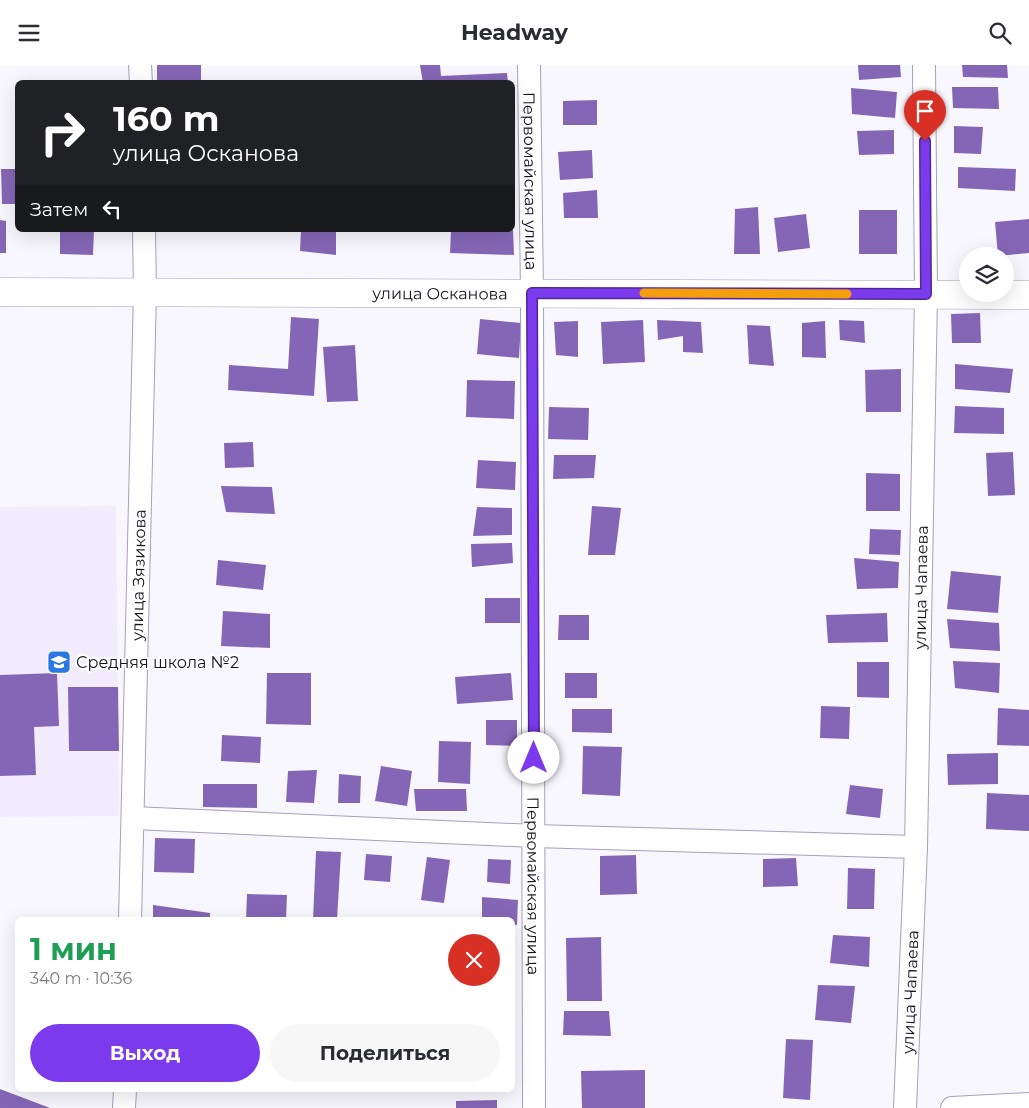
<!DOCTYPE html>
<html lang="ru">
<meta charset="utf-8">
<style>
body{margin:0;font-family:Montserrat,sans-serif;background:#f7f7f7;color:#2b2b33;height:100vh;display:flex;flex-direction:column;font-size:19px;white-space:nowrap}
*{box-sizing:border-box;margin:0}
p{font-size:16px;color:#7c7c81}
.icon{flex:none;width:28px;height:28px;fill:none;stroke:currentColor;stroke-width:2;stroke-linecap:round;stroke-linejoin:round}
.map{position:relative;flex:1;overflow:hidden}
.drawer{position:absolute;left:15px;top:852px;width:500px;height:175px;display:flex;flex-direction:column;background:#fff;border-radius:8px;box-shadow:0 5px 20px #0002}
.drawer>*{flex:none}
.guide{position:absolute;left:15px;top:15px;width:500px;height:152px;border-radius:8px;box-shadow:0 5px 20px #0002;background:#202124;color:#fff;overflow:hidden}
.fabs{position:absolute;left:959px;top:182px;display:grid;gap:10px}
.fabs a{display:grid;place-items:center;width:55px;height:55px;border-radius:50%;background:#fff;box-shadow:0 5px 20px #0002;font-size:25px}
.pin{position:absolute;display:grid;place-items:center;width:42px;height:42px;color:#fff;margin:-51px -21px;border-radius:50% 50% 50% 0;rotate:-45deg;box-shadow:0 0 5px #0007}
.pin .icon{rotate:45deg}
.me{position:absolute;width:55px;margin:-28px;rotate:0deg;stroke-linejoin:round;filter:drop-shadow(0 0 4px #0008)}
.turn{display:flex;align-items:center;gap:18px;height:105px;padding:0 15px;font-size:22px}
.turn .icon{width:65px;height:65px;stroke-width:2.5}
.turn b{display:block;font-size:35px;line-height:42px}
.then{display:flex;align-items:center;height:48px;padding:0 15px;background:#0003;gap:10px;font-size:19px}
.round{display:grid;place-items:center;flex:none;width:52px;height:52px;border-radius:26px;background:#f7f7f7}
.head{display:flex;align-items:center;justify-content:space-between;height:85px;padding:0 15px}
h1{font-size:30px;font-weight:700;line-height:38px;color:#1e9e55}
.action{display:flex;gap:10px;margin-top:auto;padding:10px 15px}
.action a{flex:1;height:58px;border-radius:30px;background:#7c3aed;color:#fff;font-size:20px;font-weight:700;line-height:58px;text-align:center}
.action a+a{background:#f7f7f7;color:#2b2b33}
header{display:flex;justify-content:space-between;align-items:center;height:65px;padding:0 15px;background:#fff;font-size:22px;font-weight:700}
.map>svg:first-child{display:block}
.built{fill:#f2ecfd}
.building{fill:#8566b6}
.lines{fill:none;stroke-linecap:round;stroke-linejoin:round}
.minor-casing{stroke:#a89ebd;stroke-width:24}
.secondary-casing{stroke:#a89ebd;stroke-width:29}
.minor{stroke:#fff;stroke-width:22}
.secondary{stroke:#fff;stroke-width:28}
.route-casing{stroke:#51269a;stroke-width:12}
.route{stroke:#7c3aed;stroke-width:9}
.slow{stroke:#f59e0b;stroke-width:9}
.labels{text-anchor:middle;stroke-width:4;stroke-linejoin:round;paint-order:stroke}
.street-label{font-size:16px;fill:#16121e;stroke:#fff}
.poi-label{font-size:16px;fill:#16121e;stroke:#fff;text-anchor:start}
</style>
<header><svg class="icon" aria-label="menu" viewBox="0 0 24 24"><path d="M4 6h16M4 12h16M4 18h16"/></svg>Headway<svg class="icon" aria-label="search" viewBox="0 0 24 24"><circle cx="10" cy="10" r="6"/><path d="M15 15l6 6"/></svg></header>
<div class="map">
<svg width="1029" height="1043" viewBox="0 0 1029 1043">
<rect width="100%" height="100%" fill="#f9f7fe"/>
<!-- built -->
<polygon class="built" points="116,441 119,751 0,752 0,442"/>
<!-- building -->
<g class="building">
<rect x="157" y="0" width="44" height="18"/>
<polygon points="420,0 440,0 441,11 507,8 508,18 423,18"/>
<polygon points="858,0 900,0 901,12 859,15"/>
<polygon points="962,0 1007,0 1008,13 963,12"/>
<polygon points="952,22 998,22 999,44 953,43"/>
<polygon points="851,23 897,27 895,53 852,49"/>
<polygon points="597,35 597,60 563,60 563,36"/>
<polygon points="954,61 983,62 981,89 954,88"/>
<polygon points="894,65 894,89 859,90 857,66"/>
<polygon points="592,85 593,113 560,115 558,87"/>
<polygon points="958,102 1016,104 1015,126 958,123"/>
<polygon points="1,104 18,104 18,139 2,139"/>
<polygon points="597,125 598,153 564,153 563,128"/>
<polygon points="758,142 760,189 734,189 735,144"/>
<rect x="859" y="145" width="38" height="44"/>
<polygon points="806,149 810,183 778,187 774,153"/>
<polygon points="1029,154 1029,188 998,191 995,157"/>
<polygon points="0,155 6,156 6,188 0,188"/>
<polygon points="60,165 94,165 93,190 60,189"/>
<polygon points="301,165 336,165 336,190 300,186"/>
<polygon points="451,165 513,165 514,190 450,188"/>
<polygon points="980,248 981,278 952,278 951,249"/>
<polygon points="291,252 319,254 314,331 228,325 229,300 288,304"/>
<polygon points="480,254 521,258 519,293 477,289"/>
<polygon points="643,255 645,297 603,299 601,257"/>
<polygon points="657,255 701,257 703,288 683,287 683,271 658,275"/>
<polygon points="839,255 864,256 865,278 840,275"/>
<polygon points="578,256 578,292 556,290 554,257"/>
<polygon points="825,256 826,293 802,292 802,258"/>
<polygon points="747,260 770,261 774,301 749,299"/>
<polygon points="355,280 358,336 327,337 323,282"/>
<polygon points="955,299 1013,304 1010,328 955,324"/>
<polygon points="901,304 901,347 866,347 865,305"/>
<polygon points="467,315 515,316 514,354 466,352"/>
<polygon points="955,341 1004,343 1004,369 954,368"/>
<polygon points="549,342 589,343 588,375 548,374"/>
<polygon points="253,377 254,402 225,403 224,378"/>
<polygon points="1013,387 1015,430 988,431 986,388"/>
<polygon points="554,390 596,390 594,413 553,414"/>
<polygon points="478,395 516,397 515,425 476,423"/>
<polygon points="866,408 900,409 900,446 866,446"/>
<polygon points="221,421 272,422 275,449 226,447"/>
<polygon points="592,441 621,443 615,490 588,490"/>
<polygon points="477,442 512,443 512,470 473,471"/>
<polygon points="870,464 901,465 900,490 869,489"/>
<polygon points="512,478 513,498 472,502 471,479"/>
<polygon points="854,493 899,497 898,523 857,524"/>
<polygon points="218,495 266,500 263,525 216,520"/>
<polygon points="951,506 1001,511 998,548 947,544"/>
<rect x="485" y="533" width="35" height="25"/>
<polygon points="223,546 270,549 270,583 221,581"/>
<polygon points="887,548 888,577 828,578 826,550"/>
<polygon points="559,550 589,550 589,575 558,575"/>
<polygon points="947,554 999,558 1000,586 950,583"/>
<polygon points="953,596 1000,598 999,628 955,623"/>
<polygon points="857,597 889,597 889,633 857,632"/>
<polygon points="57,608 59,661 34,662 36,710 0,711 0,610"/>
<polygon points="267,608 311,608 311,660 266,659"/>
<polygon points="511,608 513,635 457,639 455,612"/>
<rect x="565" y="608" width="32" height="25"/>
<polygon points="68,622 118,622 119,686 69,686"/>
<polygon points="821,641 850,642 849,674 820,673"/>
<polygon points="998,643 1029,645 1029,681 997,680"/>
<polygon points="572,644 612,644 612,668 572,667"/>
<polygon points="486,655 517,655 517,681 486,680"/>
<polygon points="222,670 261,672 260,698 221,696"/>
<polygon points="439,676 471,677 470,719 438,717"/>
<polygon points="583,681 622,682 620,731 582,729"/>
<polygon points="998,688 998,719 948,720 947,689"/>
<polygon points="381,701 412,706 407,741 375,736"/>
<polygon points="317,705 314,738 286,737 288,706"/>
<polygon points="339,709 361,711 360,738 338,738"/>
<polygon points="203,719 257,719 257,743 203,742"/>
<polygon points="850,720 883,724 880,753 846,749"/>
<polygon points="414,724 466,724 467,746 416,746"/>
<polygon points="987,728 1029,730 1029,766 986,764"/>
<polygon points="155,773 195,774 194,808 154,807"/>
<polygon points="316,786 341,787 337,855 313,855"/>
<polygon points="366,789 392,791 390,817 364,815"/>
<polygon points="636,790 637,829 600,830 600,791"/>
<polygon points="427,792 450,795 444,838 421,835"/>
<polygon points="796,793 798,821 763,822 763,794"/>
<polygon points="488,794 511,795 510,819 487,817"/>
<polygon points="848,803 875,804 874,844 847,844"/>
<polygon points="247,829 287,830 286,855 246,855"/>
<polygon points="482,832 518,835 517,860 512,860 512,855 482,855"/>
<polygon points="153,840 210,848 210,855 153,855"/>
<polygon points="833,870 870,872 869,902 830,898"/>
<polygon points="601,872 602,936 567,936 566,873"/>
<polygon points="818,920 855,921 851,958 815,955"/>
<polygon points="564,946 609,946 611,971 563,970"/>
<polygon points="786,974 813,975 810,1035 783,1033"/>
<polygon points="645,1005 645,1043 582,1043 581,1006"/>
<polygon points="0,1024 50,1043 0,1043"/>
<polygon points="497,1035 497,1043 456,1043 456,1036"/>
</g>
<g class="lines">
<!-- minor casing -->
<g class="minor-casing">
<g id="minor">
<polyline points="140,0 141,18"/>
<path id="s1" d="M529,0l3,228 2,815"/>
<polyline points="133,753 534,771 916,782"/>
<path id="s2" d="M130,855l15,-628 -1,-62"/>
<polyline points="124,1043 125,1025"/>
<path id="s3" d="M905,1043l11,-261 10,-553 -2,-229"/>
<polyline points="952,1043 1029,1039"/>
</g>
</g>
<!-- secondary casing -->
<g class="secondary-casing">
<g id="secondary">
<path id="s4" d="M0,227l1029,3"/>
</g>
</g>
<!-- minor -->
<use href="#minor" class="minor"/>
<!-- secondary -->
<use href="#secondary" class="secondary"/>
</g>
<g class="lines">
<!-- route casing -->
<g class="route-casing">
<polyline id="route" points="534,693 532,228 926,229 925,76"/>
</g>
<!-- route -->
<use href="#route" class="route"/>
<!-- slow -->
<polyline class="slow" points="644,228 847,229"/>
</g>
<!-- icons -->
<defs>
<g id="school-square" transform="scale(1.25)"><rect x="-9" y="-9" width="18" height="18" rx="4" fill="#2978e4" stroke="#fff"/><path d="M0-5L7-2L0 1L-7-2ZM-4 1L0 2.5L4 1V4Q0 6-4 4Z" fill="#fff"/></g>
</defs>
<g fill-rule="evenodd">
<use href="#school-square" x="59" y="597"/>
</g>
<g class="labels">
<!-- street labels -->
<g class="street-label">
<text dy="6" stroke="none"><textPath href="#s1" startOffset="116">Первомайская улица</textPath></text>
<text dy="6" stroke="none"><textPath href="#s4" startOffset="440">улица Осканова</textPath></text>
<text dy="6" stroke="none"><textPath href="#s2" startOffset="345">улица Зязикова</textPath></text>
<text dy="6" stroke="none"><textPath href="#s3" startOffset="521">улица Чапаева</textPath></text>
<text dy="6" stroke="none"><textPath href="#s1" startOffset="821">Первомайская улица</textPath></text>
<text dy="6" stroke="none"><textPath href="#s3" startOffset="116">улица Чапаева</textPath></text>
</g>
<!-- poi labels -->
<g class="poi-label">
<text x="76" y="603">Средняя школа №2</text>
</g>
</g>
</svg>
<div class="fabs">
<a><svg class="icon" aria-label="layers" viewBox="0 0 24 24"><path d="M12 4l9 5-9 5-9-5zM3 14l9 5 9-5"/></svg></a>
</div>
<div class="pin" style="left:925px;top:76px;background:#d93025"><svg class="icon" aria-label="arrive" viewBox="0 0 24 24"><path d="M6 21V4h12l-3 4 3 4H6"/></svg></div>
<svg class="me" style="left:534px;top:693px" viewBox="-20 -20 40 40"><circle r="19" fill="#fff"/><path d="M0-13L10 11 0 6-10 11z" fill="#7c3aed"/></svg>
<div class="guide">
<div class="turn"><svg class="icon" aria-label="right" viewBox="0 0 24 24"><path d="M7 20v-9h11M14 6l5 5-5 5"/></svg><div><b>160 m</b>улица Осканова</div></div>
<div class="then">Затем<svg class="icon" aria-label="left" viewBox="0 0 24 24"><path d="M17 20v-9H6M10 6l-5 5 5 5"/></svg></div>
</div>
<section class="drawer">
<div class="head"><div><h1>1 мин</h1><p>340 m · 10:36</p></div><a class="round" style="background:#d93025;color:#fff"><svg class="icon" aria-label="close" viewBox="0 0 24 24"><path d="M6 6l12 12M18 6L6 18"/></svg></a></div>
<div class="action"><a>Выход</a><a>Поделиться</a></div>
</section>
</div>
